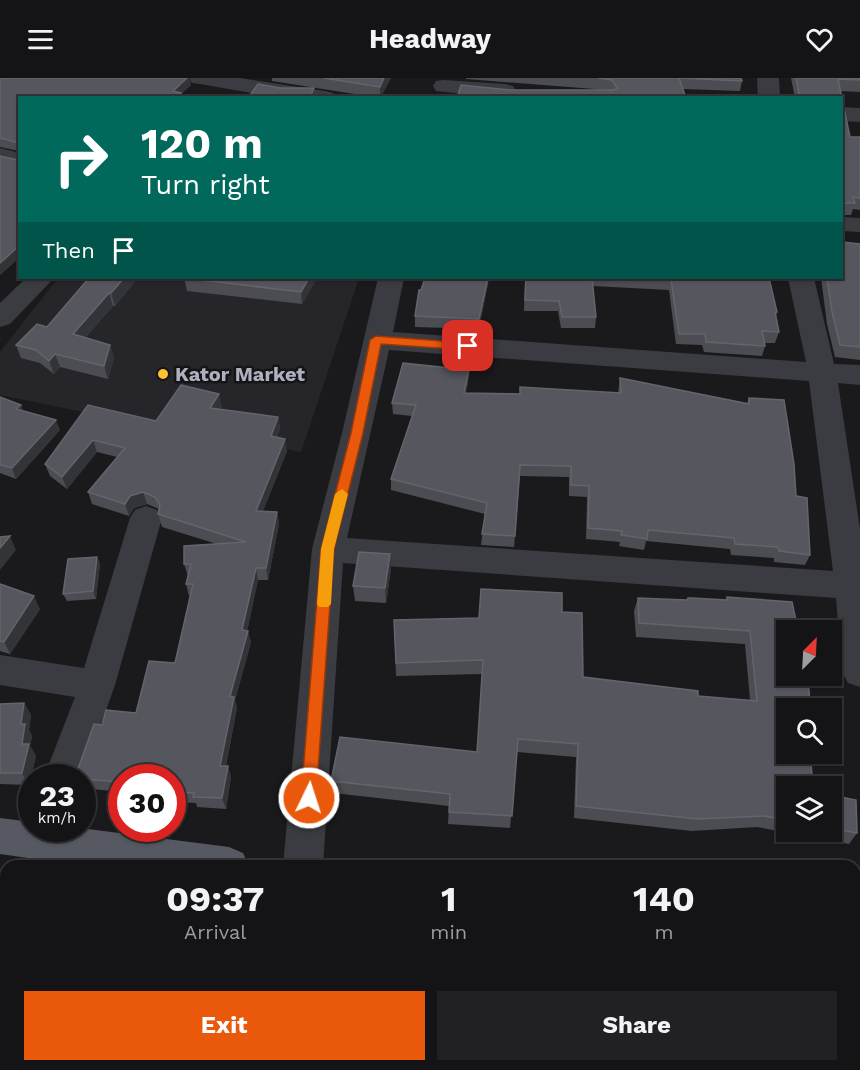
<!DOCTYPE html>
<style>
body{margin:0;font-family:"Work Sans",sans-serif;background:#212123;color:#f1f3f6;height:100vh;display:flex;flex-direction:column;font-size:22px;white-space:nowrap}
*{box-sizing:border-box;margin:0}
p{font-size:20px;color:#9d9ea1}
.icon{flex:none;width:33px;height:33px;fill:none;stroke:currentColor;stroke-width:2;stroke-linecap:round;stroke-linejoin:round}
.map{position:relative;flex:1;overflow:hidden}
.panel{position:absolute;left:0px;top:782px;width:861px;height:212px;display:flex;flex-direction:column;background:#141416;border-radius:18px 18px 0 0;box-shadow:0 2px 4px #0004,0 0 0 2px #333335}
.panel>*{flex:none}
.banner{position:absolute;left:18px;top:18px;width:825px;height:183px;border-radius:0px;box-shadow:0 2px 4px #0004,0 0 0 2px #333335;background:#00695c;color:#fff;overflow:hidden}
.needle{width:39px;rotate:24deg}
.controls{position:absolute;left:776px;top:542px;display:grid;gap:12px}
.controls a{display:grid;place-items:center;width:66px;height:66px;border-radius:0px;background:#141416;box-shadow:0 2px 4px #0004,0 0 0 2px #333335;font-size:30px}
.speed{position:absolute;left:18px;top:686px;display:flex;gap:12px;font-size:30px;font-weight:700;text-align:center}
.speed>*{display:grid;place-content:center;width:78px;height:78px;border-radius:50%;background:#141416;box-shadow:0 2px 4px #0004,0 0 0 2px #333335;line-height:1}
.speed small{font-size:15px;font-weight:400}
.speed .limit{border:9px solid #d22;background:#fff;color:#111}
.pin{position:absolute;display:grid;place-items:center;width:51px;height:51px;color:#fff;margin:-26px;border-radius:12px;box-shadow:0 3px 9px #0006}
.me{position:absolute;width:66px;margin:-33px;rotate:4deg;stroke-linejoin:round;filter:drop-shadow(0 0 4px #0008)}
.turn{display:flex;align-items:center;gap:21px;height:126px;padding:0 24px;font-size:27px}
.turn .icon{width:78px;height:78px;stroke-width:2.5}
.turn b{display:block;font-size:42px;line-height:51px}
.then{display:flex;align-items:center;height:57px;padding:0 24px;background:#0003;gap:12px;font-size:22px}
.eta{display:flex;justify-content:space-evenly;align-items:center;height:102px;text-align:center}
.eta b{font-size:36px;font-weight:700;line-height:42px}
.button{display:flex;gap:12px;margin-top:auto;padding:12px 24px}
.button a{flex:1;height:69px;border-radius:0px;background:#ea580c;color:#fff;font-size:24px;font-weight:700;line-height:69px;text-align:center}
.button a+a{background:#212123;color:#f1f3f6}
header{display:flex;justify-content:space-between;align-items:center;height:78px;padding:0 24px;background:#141416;font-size:27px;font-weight:700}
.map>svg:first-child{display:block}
.built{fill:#26262a}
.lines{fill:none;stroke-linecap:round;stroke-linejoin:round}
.minor{fill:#3b3c42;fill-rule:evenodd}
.major{fill:#575962;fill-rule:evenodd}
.wall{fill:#4b4d52}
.shaded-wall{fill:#333438}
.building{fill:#56575e;stroke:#63656c;stroke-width:1.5}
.route{fill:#ea580c;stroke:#983908;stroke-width:1.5}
.slow{fill:#f59e0b}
.poi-dot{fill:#fec231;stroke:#151518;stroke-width:2}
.labels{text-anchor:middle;stroke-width:5;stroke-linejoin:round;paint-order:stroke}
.poi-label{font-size:20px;font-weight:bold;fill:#acb1bd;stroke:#151518;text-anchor:start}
</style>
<header><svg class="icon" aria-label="menu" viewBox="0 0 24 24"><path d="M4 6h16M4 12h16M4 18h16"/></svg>Headway<svg class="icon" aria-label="heart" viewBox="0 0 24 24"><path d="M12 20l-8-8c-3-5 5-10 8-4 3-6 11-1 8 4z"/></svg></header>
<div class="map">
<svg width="860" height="992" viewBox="0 0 860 992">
<rect width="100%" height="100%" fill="#1a1a1d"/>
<!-- built -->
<polygon class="built" points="58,200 359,200 301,374 132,344 0,317 0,274"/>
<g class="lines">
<!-- minor -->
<g class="minor">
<polygon points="189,0 240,0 325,13 333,15 336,20 281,20 200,6 192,5"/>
<polygon points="757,0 779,0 780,20 758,20"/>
<polygon points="444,2 505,6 513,8 516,13 513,18 505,20 436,13 433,8 436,3"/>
<polygon points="842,29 860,30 860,44 842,43"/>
<polygon points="0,70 20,75 20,89 0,84"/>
<polygon points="842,139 860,140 860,154 842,153"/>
<polygon points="26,200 54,200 10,246 0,249 0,225"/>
<path d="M378,200h26l-11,54 413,30 -18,-84h26l20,86 26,1v20l-22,-2 22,146v158l-12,-4 -6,-11 -6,-74 -493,-35 -20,303h-40l29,-317 30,-116zM389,272l420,31 24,190 -486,-33z"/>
<polygon points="146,428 157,432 162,440 115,607 82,699 44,699 75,619 0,607 0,577 84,590 130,440 135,432"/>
<polygon points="199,987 243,987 242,992 198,992"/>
</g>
<!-- major -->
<g class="major">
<polygon points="0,740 32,744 32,750 80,750 229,769 243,775 249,788 84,788 0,776"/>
<polygon points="855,831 860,832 860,872 855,871"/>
</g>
</g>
<!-- wall -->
<g class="wall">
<polygon points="0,0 191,7 181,16 20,20 20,179 0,197 18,82 19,73 0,69"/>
<polygon points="272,0 391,0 380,20 272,3"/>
<polygon points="466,0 741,0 742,3 740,13 683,11 686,20 510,12 607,12 466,1"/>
<polygon points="791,0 860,0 860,14 840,13 850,59 860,59 860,132 853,131 851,137 842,137 842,20 795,20"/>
<polygon points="860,166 860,282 835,279 827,246 821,200 842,200"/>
<polygon points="138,200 115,228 113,228 85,260 110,267 114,280 108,301 60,289 54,296 40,285 21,280 16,267 47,249"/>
<polygon points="184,200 317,200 302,226 187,213"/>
<polygon points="489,200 479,251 415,249 415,238 421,212"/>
<polygon points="525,200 769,200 777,234 776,238 779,254 775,265 765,265 765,268 762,278 704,274 702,267 676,266 669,212 593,208 596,239 595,250 561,250 558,233 524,233"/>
<polygon points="469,292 468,304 466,315 520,316 618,315 620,300 747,325 749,320 796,418 810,477 805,487 774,484 774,480 731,477 730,471 646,463 644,472 619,468 620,464 586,461 587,419 569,418 569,399 520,398 514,469 481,467 485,436 391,412 391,401 412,338 393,336 392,325"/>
<polygon points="0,319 21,327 23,333 60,352 16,401 0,395"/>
<polygon points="88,327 156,343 222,329 220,331 278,339 280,351 277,359 287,373 263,433 277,434 279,446 268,502 258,502 247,553 251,564 235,622 237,630 226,688 228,688 231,699 226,731 197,729 196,725 172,724 172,699 122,699 122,714 82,710 82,699 102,647 136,635 175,585 190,518 189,518 186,506 188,498 184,486 217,466 162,449 158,436 159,431 147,426 134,430 129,438 92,426 88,414 117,379 97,374 67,411 50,398 45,386"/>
<polygon points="97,479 100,486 96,521 67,523 63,516"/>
<polygon points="391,491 386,525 355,523 353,508"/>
<polygon points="0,506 40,531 10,576 0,573"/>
<polygon points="727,519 792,524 786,708 786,753 831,753 831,717 857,755 849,766 757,749 692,753 574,740 576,679 517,674 510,750 448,746 449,728 333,715 331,703 477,674 482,596 396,598 394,542 479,540 562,534 583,599 698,618 750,622 745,566 636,559 634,533 638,520 687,522 688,520 726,522"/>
<polygon points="24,625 31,637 29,652 32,658 30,668 36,678 29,707 0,706 0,626"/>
</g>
<!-- shaded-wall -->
<g class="shaded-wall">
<polygon points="187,0 190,0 191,7 181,16 182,20 175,20 173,13"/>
<polygon points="384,0 391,0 380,20 380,9"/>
<polygon points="314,10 314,20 310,20"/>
<polygon points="20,167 20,179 0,197 0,185"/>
<polygon points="124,200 138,200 115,228 111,215"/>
<polygon points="309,200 317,200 302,226 301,214"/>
<polygon points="488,200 489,200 479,251 479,241"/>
<polygon points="109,215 113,228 77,269 73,256"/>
<polygon points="110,267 114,280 108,301 104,288"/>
<polygon points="55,276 60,289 54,296 49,283"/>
<polygon points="469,292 468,304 464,327 464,315"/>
<polygon points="219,316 222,329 213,343 210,330"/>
<polygon points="21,327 25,337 16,331"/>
<polygon points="278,339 280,351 273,371 271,358"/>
<polygon points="56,342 60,352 16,401 12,390"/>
<polygon points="285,361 287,373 258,445 256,433"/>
<polygon points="93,362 97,374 67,411 62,399"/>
<polygon points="143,414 147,426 134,430 129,438 125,426 130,418"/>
<polygon points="277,434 279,446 268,502 266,490"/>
<polygon points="10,458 16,472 0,492 0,470"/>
<polygon points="390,476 391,491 386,525 385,510"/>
<polygon points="97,479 100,486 96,521 93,513"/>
<polygon points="256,490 258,502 245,564 242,552"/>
<polygon points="34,518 40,531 10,576 4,564"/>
<polygon points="248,553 251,564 235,622 237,630 224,698 220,688 230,618"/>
<polygon points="24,625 31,637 29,652 32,658 30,668 36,678 29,707 22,695 21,646"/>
<polygon points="228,688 231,699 226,731 222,720"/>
<polygon points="111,987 124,987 122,992 110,992"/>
</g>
<!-- building -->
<g class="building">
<polygon points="0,0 187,0 173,13 181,15 176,20 20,20 20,167 0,185 0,78 18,82 19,65 0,60"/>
<polygon points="324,0 384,0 380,9"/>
<polygon points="598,0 741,0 742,3 679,0 686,20 457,20 461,7 510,12 614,12 617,10 612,2"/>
<polygon points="796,0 860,0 860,2 838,1 850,59 860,59 860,120 853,119 855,125 842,125 842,20 800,20"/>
<polygon points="258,6 280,10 314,10 310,20 248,20"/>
<polygon points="842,164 860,166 860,269 840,267 832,234 827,200 842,200"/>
<polygon points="89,200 124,200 111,215 109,215 73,256 110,267 104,288 55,276 49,283 36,272 16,267 37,246 47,249"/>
<polygon points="184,200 309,200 301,214"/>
<polygon points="425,200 488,200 479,241 415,238 419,212 421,212"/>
<polygon points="526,200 592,200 596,239 562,239 559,223 525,222"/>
<polygon points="636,200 769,200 777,234 775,234 779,254 762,253 765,268 706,264 705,256 679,256 671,202"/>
<polygon points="403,285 469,292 464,315 520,316 520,309 621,315 620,300 749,326 749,320 784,322 794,386 796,418 807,420 810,477 779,473 778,469 735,466 734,460 648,452 647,461 621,457 622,453 588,450 589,408 571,407 571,388 520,387 515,458 482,456 487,425 391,401 416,327 392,325"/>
<polygon points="181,307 219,316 210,330 278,339 271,358 285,361 256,433 277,434 266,490 256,490 242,552 248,553 230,618 234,619 220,688 228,688 222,720 193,719 194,715 172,714 172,699 122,699 122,704 82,701 82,699 75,699 94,646 102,647 106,632 136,635 149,583 175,585 193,506 186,506 191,486 184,486 184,468 246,464 158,436 160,427 155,419 143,414 130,418 125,426 88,414 125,370 93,362 62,399 45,386 88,327 156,343"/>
<polygon points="0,319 21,327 16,331 56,342 12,390 0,387"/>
<polygon points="10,458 0,470 0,459"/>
<polygon points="359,474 390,476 385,510 353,508"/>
<polygon points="97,479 93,513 63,516 68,481"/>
<polygon points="0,506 34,518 4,564 0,563"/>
<polygon points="481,511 562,515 562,534 582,535 583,599 698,613 698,618 757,623 750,553 639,545 638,520 687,522 688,520 692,520 727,522 727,519 792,524 798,552 786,552 786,597 806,597 809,612 810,630 786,630 786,675 810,675 813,708 786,708 786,742 764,738 698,741 576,728 578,666 518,661 512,738 449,734 450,716 331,703 340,659 477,674 483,582 396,585 394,542 479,540"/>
<polygon points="24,625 21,646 25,646 22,666 29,666 22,695 0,695 0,626"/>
<polygon points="831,717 856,722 857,755 831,750"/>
<polygon points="0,871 6,872 6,987 111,987 110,992 0,992"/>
<polygon points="299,987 840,987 840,992 298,992"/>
</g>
<!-- route -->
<polygon class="route" points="376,258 468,265 473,268 468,272 381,266 363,355 334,471 316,720 314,725 309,727 303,725 301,720 321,471 351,355 370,262"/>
<!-- slow -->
<polygon class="slow" points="342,411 348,416 334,471 331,526 328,529 319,529 317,526 321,471 335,416"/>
<!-- markers -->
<circle class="poi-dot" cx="163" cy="296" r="6"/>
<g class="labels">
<!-- poi labels -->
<g class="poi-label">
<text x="175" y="303">Kator Market</text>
</g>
</g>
</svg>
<div class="controls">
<a><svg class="needle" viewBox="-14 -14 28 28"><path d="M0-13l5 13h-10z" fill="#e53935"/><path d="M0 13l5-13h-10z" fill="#9d9ea1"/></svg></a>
<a><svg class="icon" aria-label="search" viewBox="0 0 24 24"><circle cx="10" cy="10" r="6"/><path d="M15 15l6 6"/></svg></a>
<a><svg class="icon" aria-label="layers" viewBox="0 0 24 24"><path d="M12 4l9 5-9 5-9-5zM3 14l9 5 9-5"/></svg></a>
</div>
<div class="speed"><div>23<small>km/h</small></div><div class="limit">30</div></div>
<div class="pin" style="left:468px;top:268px;background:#d93025"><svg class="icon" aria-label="arrive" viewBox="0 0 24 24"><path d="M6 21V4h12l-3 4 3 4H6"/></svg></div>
<svg class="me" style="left:309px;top:720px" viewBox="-20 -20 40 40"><circle r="17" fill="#ea580c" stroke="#fff" stroke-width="3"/><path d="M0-11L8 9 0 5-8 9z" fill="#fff"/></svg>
<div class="banner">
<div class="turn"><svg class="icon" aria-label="right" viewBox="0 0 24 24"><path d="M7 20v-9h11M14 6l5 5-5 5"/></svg><div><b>120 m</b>Turn right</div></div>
<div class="then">Then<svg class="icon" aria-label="arrive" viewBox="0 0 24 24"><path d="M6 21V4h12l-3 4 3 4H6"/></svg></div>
</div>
<section class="panel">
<div class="eta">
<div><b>09:37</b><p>Arrival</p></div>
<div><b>1</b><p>min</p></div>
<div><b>140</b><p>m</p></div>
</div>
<div class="button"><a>Exit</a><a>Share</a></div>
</section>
</div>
